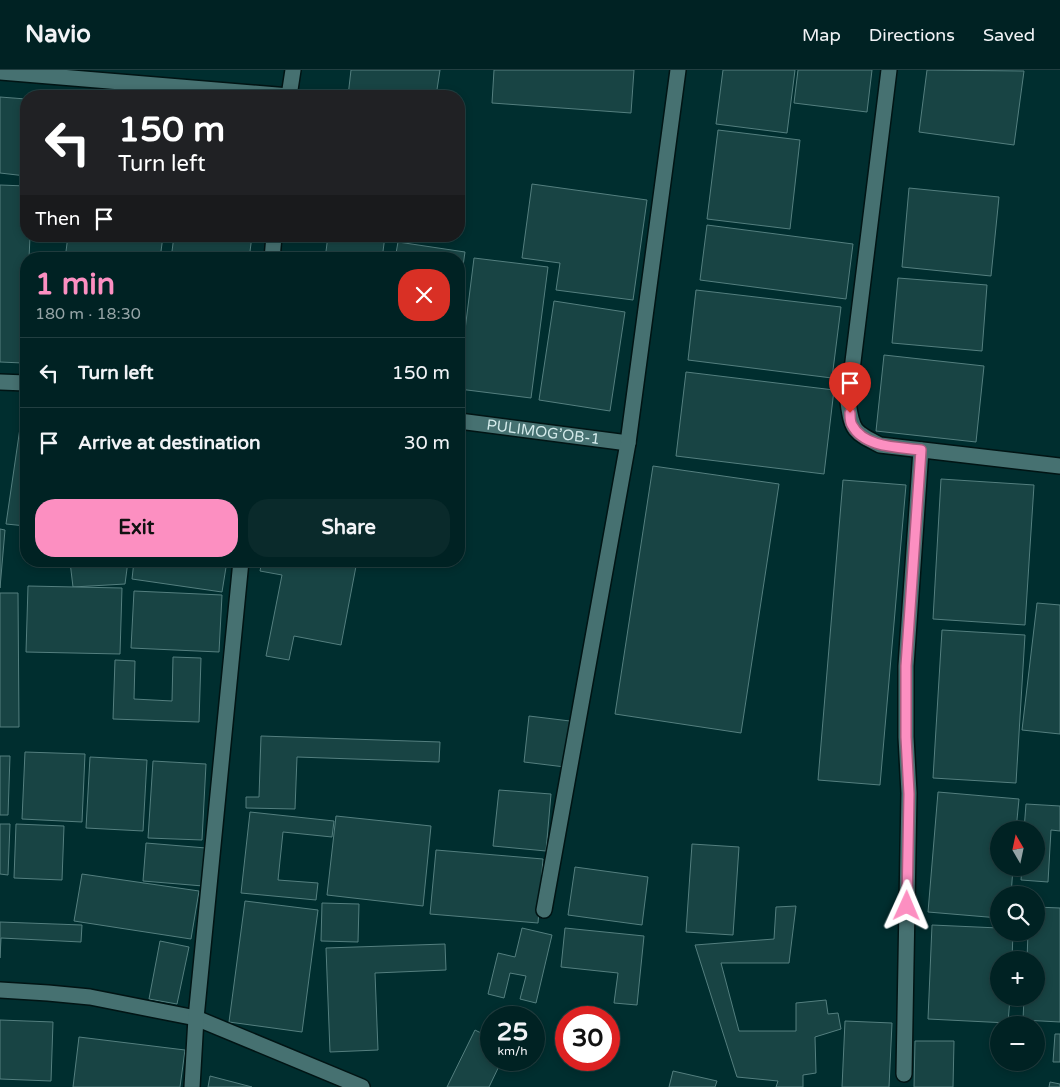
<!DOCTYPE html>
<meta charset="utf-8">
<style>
body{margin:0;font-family:"Varela Round",sans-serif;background:#0a2a2b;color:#f1f3f6;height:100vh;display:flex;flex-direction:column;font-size:19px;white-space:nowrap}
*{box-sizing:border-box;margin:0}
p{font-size:16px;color:#95a4a6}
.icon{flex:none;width:28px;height:28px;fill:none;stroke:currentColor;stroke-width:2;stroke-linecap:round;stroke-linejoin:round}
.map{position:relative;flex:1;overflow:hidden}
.drawer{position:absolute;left:20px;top:182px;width:445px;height:315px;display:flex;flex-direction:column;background:#002223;border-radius:20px;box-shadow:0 2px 8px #0003,0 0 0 1px #223f41}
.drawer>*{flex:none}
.banner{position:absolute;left:20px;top:20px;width:445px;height:152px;border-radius:20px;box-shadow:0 2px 8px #0003,0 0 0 1px #223f41;background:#202124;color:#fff;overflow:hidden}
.needle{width:32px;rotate:351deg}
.controls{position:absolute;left:990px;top:751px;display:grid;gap:10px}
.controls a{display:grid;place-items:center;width:55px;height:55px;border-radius:50%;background:#002223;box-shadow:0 2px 8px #0003,0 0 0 1px #223f41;font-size:25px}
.speed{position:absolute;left:480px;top:936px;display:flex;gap:10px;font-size:25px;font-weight:700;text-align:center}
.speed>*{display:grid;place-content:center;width:65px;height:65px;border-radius:50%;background:#002223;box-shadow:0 2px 8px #0003,0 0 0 1px #223f41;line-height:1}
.speed small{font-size:12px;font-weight:400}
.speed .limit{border:8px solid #d22;background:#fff;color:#111}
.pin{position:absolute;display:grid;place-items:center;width:42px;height:42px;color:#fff;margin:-51px -21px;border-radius:50% 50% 50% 0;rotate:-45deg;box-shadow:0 0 5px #0007}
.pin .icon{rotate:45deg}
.me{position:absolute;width:55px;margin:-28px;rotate:1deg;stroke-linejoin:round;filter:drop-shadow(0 0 4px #0008)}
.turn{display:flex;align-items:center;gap:18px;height:105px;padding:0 15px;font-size:22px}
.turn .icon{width:65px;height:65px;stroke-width:2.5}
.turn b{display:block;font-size:35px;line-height:42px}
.then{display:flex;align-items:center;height:48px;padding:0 15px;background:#0003;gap:10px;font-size:19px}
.round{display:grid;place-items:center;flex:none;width:52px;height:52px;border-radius:20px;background:#0a2a2b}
.overview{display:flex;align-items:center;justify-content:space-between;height:85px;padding:0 15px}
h1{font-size:30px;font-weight:700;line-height:38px;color:#fc8fc1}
.action{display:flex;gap:10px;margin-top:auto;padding:10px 15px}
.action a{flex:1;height:58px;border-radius:20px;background:#fc8fc1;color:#111;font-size:20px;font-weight:700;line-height:58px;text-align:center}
.action a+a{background:#0a2a2b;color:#f1f3f6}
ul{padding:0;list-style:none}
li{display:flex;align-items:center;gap:15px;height:70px;padding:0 15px;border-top:1px solid #223f41}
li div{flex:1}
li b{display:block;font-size:19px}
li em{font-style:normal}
header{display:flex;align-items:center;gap:30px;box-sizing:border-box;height:70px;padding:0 25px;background:#002223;border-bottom:1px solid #223f41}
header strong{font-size:24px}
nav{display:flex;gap:28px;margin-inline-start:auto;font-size:18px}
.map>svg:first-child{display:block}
.building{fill:#184444;stroke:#547f7f}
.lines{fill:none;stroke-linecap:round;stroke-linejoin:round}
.minor-casing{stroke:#011414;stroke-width:18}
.minor{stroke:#467171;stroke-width:15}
.route-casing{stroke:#a45d7d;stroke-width:12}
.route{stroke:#fc8fc1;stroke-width:9}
.labels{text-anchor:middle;stroke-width:5;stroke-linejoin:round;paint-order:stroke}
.street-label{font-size:15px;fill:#d3eaea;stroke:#022323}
</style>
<header>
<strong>Navio</strong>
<nav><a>Map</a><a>Directions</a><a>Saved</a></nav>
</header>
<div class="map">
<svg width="1060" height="1017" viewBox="0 0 1060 1017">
<rect width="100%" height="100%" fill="#002e2f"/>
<!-- building -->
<g class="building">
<polygon points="351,0 440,0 436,26 348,26"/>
<polygon points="494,0 634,0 631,43 492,33"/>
<polygon points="723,0 795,0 787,63 716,54"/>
<polygon points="798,0 872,0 867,42 794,33"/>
<polygon points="927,0 1024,1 1014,75 919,62"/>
<polygon points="0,27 26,29 26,106 0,103"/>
<polygon points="718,60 800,70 790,159 707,149"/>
<polygon points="532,114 647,130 633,230 556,220 560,193 522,188"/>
<polygon points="0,115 26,116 26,166 30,166 29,189 26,189 26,236 23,293 0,292"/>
<polygon points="909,118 999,127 991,206 902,197"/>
<polygon points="707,155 853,174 846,229 700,210"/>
<polygon points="68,166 163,166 160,189 65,189"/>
<polygon points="174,166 252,166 249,189 171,189"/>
<polygon points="328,166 385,166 382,189 325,189"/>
<polygon points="398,172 465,182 459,224 459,189 395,189"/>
<polygon points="474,188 548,197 531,328 459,319 459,308"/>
<polygon points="898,208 987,215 982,281 892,273"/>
<polygon points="696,220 841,237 832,308 688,290"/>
<polygon points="554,231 625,242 610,341 539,330"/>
<polygon points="884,285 984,296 976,372 876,361"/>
<polygon points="686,302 834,320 824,404 676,386"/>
<polygon points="20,358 26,358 26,456 6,454"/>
<polygon points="653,396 779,414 741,663 615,644"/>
<polygon points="941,409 1034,415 1025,555 933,549"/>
<polygon points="843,410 906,415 880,715 818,710"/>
<polygon points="0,459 5,460 0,518"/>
<polygon points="108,491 128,491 125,514 73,517 70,492"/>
<polygon points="134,491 227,491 222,522 132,509"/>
<polygon points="262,491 357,491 341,575 294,566 289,590 266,586 282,505 260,501"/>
<polygon points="28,516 122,518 120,584 26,582"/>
<polygon points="134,521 222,525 219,582 131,578"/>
<polygon points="0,523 18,523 19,657 0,657"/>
<polygon points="1037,533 1060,535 1060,664 1022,660"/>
<polygon points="942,560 1025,565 1016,713 933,708"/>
<polygon points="173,587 201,588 199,652 113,649 115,590 135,591 134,629 172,631"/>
<polygon points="529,646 570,651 565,697 524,692"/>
<polygon points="261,666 440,672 439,692 297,687 295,739 246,738 246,727 259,727"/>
<polygon points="25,682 85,684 82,752 22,749"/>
<polygon points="0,686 10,686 8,745 0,745"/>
<polygon points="90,687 147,690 143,761 86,758"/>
<polygon points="153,691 206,694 202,770 148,768"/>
<polygon points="499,720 551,724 546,781 493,776"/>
<polygon points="938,722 1019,729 1016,760 999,760 999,798 1013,798 1011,825 999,825 999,848 928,842"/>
<polygon points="1026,734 1060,736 1060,761 1051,760 1048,812 1021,810 1022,798 1036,798 1036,760 1024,760"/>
<polygon points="250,742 334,751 332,767 283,762 278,810 318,813 316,830 241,823"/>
<polygon points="336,746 431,756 423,836 327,825"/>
<polygon points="0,754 10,754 8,805 0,804"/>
<polygon points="16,754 64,756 62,810 14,808"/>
<polygon points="146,773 206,778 203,816 143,811"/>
<polygon points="692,774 739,777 733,865 686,862"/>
<polygon points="436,780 543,789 538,853 430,844"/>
<polygon points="575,797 648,807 642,855 568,845"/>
<polygon points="82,804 199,821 191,869 74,851"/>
<polygon points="245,831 318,840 302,962 229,952"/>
<polygon points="322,833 359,834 358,872 321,871"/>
<polygon points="796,836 789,893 721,893 739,961 796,961 796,933 826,930 828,944 838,943 841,959 815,967 816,1003 803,1005 803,1017 776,1017 778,1011 737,1007 695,875 774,869 776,837"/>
<polygon points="1036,837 1060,838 1060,952 1023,950 1024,928 1036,928 1036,890 1027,890 1028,862 1036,862"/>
<polygon points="0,852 82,855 81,872 1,868 0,888"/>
<polygon points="932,855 999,858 999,862 1013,862 1012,890 999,890 999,928 1010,928 1008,953 928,949"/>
<polygon points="522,858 552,865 536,933 520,929 526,906 510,903 504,928 488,924 498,883 515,887"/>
<polygon points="565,858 644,866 637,935 614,933 618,903 561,897"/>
<polygon points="160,871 189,877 177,934 149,929"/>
<polygon points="445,874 446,900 375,903 378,980 330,982 326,878"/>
<polygon points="0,950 53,952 51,1011 0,1009"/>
<polygon points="845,951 892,953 889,1017 842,1017"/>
<polygon points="475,960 491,968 491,990 502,990 489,1017 447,1017"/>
<polygon points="1055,964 1060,964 1060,992 1053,992"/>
<polygon points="79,967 185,980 180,1017 73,1017"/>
<polygon points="915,971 954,971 953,1017 914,1017"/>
<polygon points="673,1001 717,1011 715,1017 669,1017"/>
<polygon points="210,1006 252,1017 208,1017"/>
<polygon points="1050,1012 1060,1014 1060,1017 1049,1017"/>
</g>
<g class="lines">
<!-- minor casing -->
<g class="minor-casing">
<g id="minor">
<path d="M889,0l-41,332c4,29 6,30 32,43l180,21"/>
<polyline points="0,2 289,26"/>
<polyline points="289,26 293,0"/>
<polyline points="272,189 274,166"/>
<polyline points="0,312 26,313"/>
<path id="s1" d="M459,351l169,22"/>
<polyline points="544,840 628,373 678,0"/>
<polyline points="0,920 48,923 90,927 196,948 362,1017"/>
<polyline points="904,1004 909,723 906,667 906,596 921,380"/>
<polyline points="192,1017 196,948 241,491"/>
</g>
</g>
<!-- minor -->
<use href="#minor" class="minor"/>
</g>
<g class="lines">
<!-- route casing -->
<g class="route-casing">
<path id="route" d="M850,343c0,3 0,9 2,12 12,23 47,22 69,25l-15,216v71l3,57 -2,112"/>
</g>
<!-- route -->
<use href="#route" class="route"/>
</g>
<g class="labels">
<!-- street labels -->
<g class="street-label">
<text dy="5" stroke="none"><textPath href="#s1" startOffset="85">PULIMOG’OB-1</textPath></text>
</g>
</g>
</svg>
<div class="controls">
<a><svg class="needle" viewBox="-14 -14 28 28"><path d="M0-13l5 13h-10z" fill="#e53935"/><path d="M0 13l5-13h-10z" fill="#95a4a6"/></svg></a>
<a><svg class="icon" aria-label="search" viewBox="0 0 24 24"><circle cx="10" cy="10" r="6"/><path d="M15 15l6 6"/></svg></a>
<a>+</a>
<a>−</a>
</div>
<div class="speed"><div>25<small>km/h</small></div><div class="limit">30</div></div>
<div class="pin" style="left:850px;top:343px;background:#d93025"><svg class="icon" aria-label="arrive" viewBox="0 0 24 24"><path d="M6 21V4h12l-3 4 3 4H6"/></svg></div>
<svg class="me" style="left:907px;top:836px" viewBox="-20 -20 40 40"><path d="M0-17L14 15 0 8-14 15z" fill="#fc8fc1" stroke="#fff" stroke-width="4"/></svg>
<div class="banner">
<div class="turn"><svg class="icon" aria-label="left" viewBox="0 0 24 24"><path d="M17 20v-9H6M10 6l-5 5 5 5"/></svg><div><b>150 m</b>Turn left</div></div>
<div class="then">Then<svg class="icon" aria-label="arrive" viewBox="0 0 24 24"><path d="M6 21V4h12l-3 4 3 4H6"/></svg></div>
</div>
<section class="drawer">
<div class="overview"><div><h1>1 min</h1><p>180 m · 18:30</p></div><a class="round" style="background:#d93025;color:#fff"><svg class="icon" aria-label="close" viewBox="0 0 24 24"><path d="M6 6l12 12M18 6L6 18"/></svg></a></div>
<ul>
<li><svg class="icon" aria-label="left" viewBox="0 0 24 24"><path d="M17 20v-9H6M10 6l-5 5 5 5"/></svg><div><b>Turn left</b></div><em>150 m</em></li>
<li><svg class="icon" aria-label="arrive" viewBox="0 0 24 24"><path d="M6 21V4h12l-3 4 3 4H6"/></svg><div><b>Arrive at destination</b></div><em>30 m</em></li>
</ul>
<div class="action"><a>Exit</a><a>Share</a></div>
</section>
</div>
